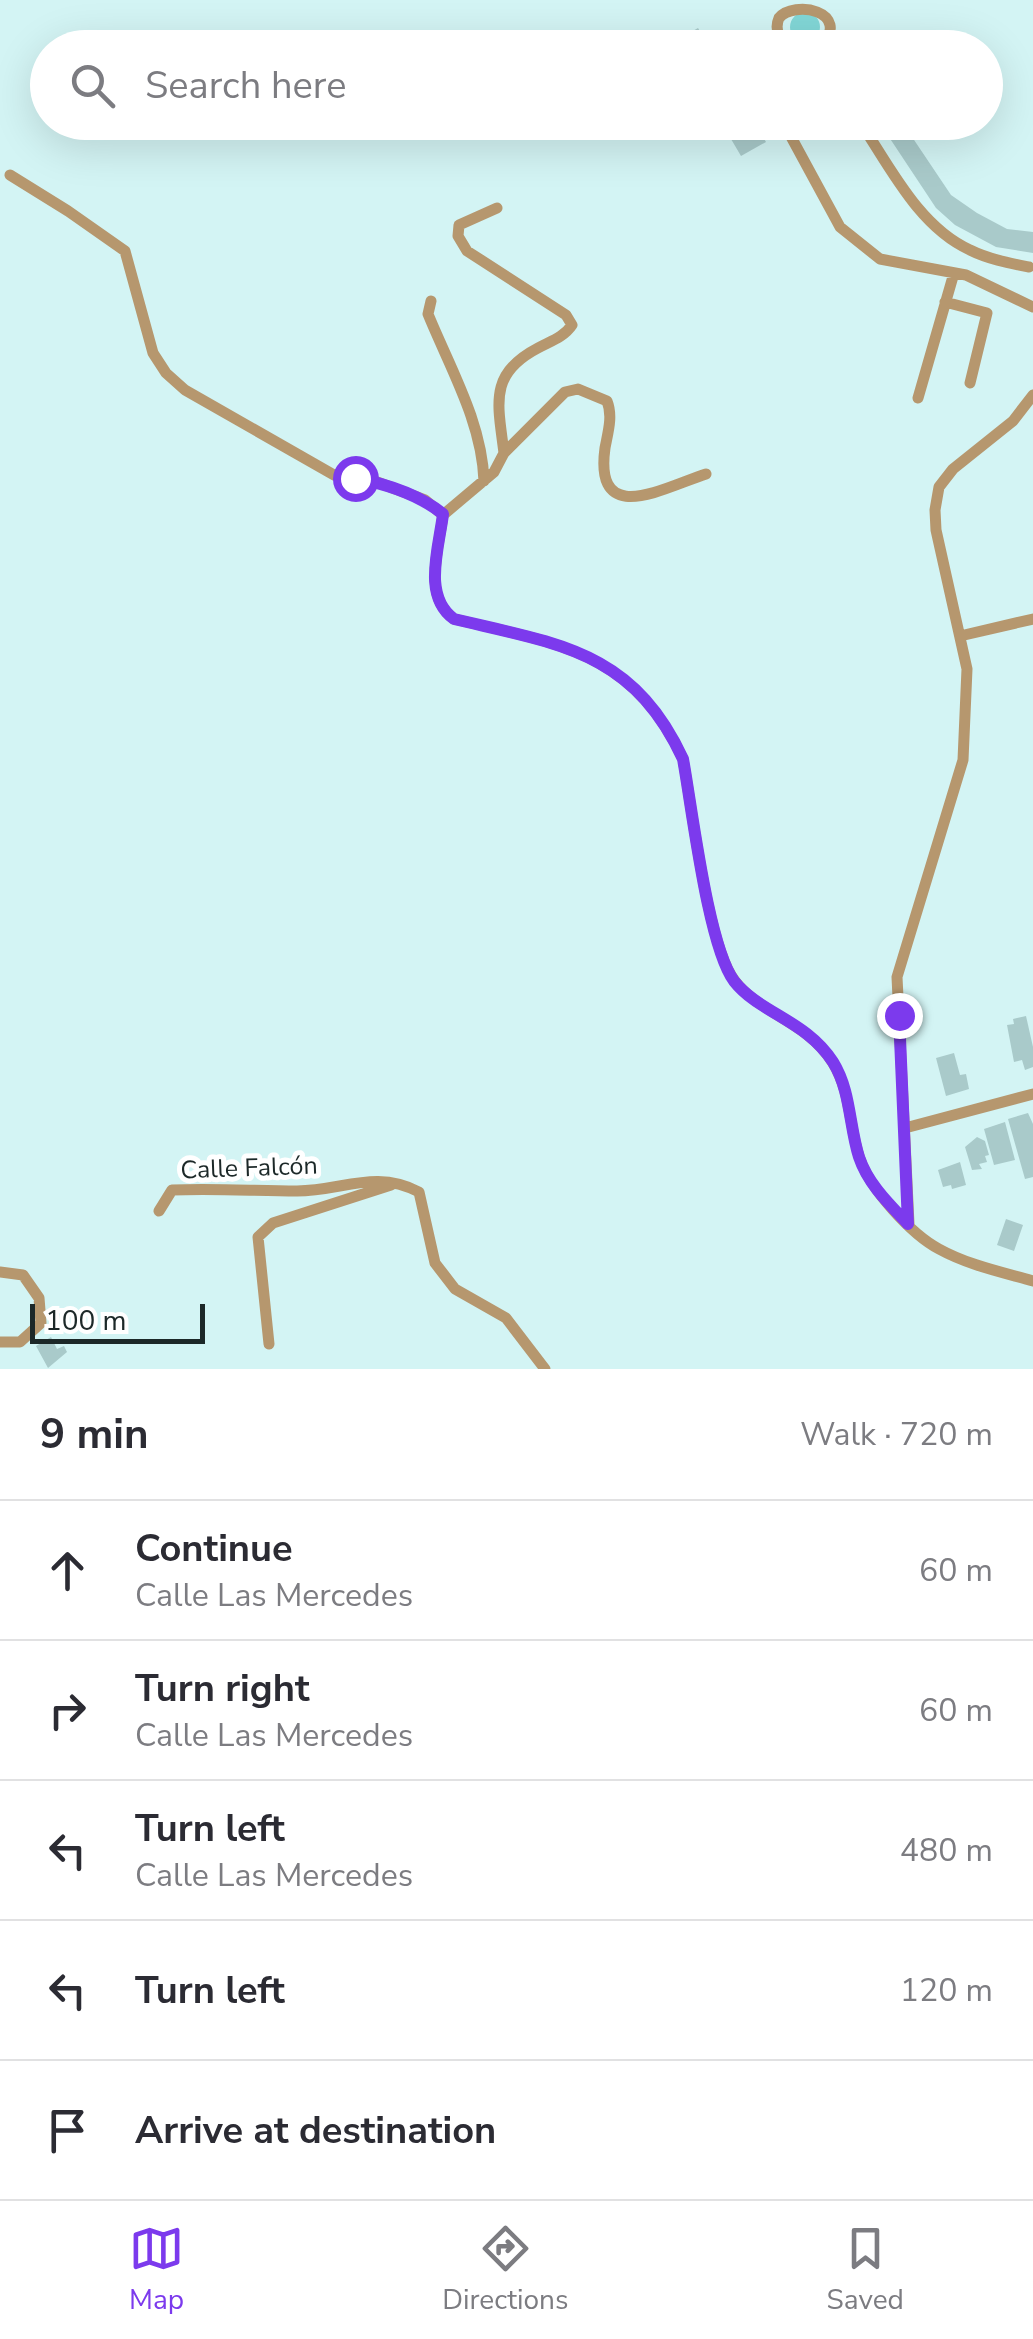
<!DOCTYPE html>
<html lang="en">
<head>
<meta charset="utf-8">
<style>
	:root { --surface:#fff; --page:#f7f7f7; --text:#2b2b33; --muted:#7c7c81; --line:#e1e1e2; --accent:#7c3aed }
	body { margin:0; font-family:"Nunito Sans",sans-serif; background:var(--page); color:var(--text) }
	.scale { position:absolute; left:30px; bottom:25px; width:175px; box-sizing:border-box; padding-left:10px; border:5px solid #1c2828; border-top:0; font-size:28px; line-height:35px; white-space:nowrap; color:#1c2828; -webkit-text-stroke:8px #fff; paint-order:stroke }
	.stop { position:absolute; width:30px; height:30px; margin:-22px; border:8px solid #7c3aed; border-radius:50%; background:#fff }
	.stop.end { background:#7c3aed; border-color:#fff; box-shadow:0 2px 10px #0008 }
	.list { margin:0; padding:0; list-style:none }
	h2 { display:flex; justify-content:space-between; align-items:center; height:130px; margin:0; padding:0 40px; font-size:42px }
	h2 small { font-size:32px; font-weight:400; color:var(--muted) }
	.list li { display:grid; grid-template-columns:65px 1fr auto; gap:30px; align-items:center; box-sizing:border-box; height:140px; padding:0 40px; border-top:2px solid var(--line) }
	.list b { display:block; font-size:38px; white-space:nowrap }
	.list p { margin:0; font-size:32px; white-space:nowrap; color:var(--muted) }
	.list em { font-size:32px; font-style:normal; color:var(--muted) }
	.icon { flex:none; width:55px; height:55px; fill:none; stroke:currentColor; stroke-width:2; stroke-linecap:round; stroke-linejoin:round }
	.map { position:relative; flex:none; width:1033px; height:1369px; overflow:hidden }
	.search { position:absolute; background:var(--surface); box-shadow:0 10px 40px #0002; left:30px; right:30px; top:30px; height:110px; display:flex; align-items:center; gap:25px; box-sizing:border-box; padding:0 35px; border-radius:55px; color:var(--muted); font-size:38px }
	.sheet { height:830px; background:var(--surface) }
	nav { display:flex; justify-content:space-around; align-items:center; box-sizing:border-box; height:140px; border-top:2px solid var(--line); background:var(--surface); font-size:28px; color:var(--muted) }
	nav a { display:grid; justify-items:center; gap:5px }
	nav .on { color:var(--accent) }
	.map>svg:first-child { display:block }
	.green { fill:#82d7d7 }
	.building { fill:#a9caca }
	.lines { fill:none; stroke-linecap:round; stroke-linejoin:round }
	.street { stroke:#b6976e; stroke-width:11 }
	.route { stroke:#7c3aed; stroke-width:12 }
	.labels { text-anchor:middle; stroke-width:10; stroke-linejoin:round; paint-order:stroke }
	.street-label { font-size:25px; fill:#1c2828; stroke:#fff }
</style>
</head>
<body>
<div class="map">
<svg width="1033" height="1369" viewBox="0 0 1033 1369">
	<rect width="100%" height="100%" fill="#d3f4f4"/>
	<!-- green -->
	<path class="green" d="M790 27a15 15 0 1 1 30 0a15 15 0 1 1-30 0Z"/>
	<!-- building -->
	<path class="building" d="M698 28 710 48H677L674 42Z
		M721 122H754L766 142 741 156Z
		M879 122H902L951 195 977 213 1007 229 1033 232V253L996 247 955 225 936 208Z
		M1026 1016 1033 1047V1067L1025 1070 1022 1060 1014 1062 1007 1025 1014 1024 1013 1019Z
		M954 1053 960 1075 966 1074 969 1089 946 1096 936 1058Z
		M1028 1113 1033 1124V1177L1025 1179 1008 1119Z
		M1005 1122 1015 1160 994 1165 984 1129Z
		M977 1137 985 1141 989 1155 985 1156 987 1162 979 1164 982 1169 972 1170 965 1147Z
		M960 1162 966 1185 952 1189 951 1185 943 1187 938 1170Z
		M1006 1219 1023 1225 1014 1251 997 1245Z
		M51 1337 57 1349 64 1346 67 1352 48 1368 36 1346Z"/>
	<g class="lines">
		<!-- street -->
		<path class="street" d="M760 48 778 34
			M786 48C779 39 774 29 779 18 793 0 853 10 821 48
			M783 122 840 227 880 259 966 275 1033 307
			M860 122C890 167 919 227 970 250 988 259 1009 263 1029 267
			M790 135 804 122
			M10 175 68 211 125 251 153 353 166 373 185 390 334 475 377 482 425 500 443 515C439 548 422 596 454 619 559 644 632 651 683 759 692 808 708 948 735 981 761 1015 807 1021 833 1063 851 1092 849 1128 860 1159 870 1189 911 1234 939 1249 968 1265 1001 1272 1033 1281
			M497 208 459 225 458 236 467 251 566 315 572 325C564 337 551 341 538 348 488 374 498 404 504 453
			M431 301 428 314C450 368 482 422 484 481
			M945 302 987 313 970 383
			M918 398 954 273
			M443 515 494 472 504 453 565 392 578 389 607 401C613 416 608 432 605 448 594 528 663 488 706 474
			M960 636 1033 619
			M905 1128 1033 1094
			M159 1211 172 1190C214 1188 255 1191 297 1191 342 1191 375 1169 419 1192L435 1263 455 1289 506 1318 545 1369
			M909 1224 897 977 963 760 967 669 936 530 935 510 939 487 953 469 1013 421 1033 395
			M0 1272 23 1275 39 1298 41 1323 20 1342H0
			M269 1344 258 1237 273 1223 391 1185"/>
	</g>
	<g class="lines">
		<!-- route -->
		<path class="route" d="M355 478C387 484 418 494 443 514 439 548 422 596 454 619 559 644 633 651 683 759 692 808 708 946 734 981 759 1013 806 1020 833 1062 851 1091 849 1126 859 1157 868 1184 889 1204 908 1224L899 1015"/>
	</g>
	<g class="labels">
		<!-- street labels -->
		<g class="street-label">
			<text transform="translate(249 1167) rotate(-2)" y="9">Calle Falcón</text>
		</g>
	</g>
</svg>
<div class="scale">100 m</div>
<div class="stop" style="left:355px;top:478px"></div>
<div class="stop end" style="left:899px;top:1015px"></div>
<div class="search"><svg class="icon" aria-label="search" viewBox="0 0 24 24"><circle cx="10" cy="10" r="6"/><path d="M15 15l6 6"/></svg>Search here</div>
</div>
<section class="sheet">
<h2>9 min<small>Walk · 720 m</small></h2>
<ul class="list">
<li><svg class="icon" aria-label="ahead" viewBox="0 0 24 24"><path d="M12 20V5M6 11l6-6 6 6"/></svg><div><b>Continue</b><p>Calle Las Mercedes</p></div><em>60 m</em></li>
<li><svg class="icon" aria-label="right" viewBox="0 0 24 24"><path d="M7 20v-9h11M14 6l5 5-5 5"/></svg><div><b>Turn right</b><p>Calle Las Mercedes</p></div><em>60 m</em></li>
<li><svg class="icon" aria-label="left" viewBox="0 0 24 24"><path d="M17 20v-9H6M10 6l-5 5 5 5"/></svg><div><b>Turn left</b><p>Calle Las Mercedes</p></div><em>480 m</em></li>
<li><svg class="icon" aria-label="left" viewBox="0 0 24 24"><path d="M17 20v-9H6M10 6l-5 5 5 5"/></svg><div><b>Turn left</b></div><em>120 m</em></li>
<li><svg class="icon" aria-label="arrive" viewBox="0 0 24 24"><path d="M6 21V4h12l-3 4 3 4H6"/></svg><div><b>Arrive at destination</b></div></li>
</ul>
</section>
<nav>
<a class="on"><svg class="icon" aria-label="map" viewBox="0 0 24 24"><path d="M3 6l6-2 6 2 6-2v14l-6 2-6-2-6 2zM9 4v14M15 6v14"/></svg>Map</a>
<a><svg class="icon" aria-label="directions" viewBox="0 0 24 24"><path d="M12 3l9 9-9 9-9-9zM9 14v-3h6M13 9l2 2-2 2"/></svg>Directions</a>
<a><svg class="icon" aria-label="saved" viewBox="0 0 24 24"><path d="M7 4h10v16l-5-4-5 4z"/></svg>Saved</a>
</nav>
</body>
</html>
